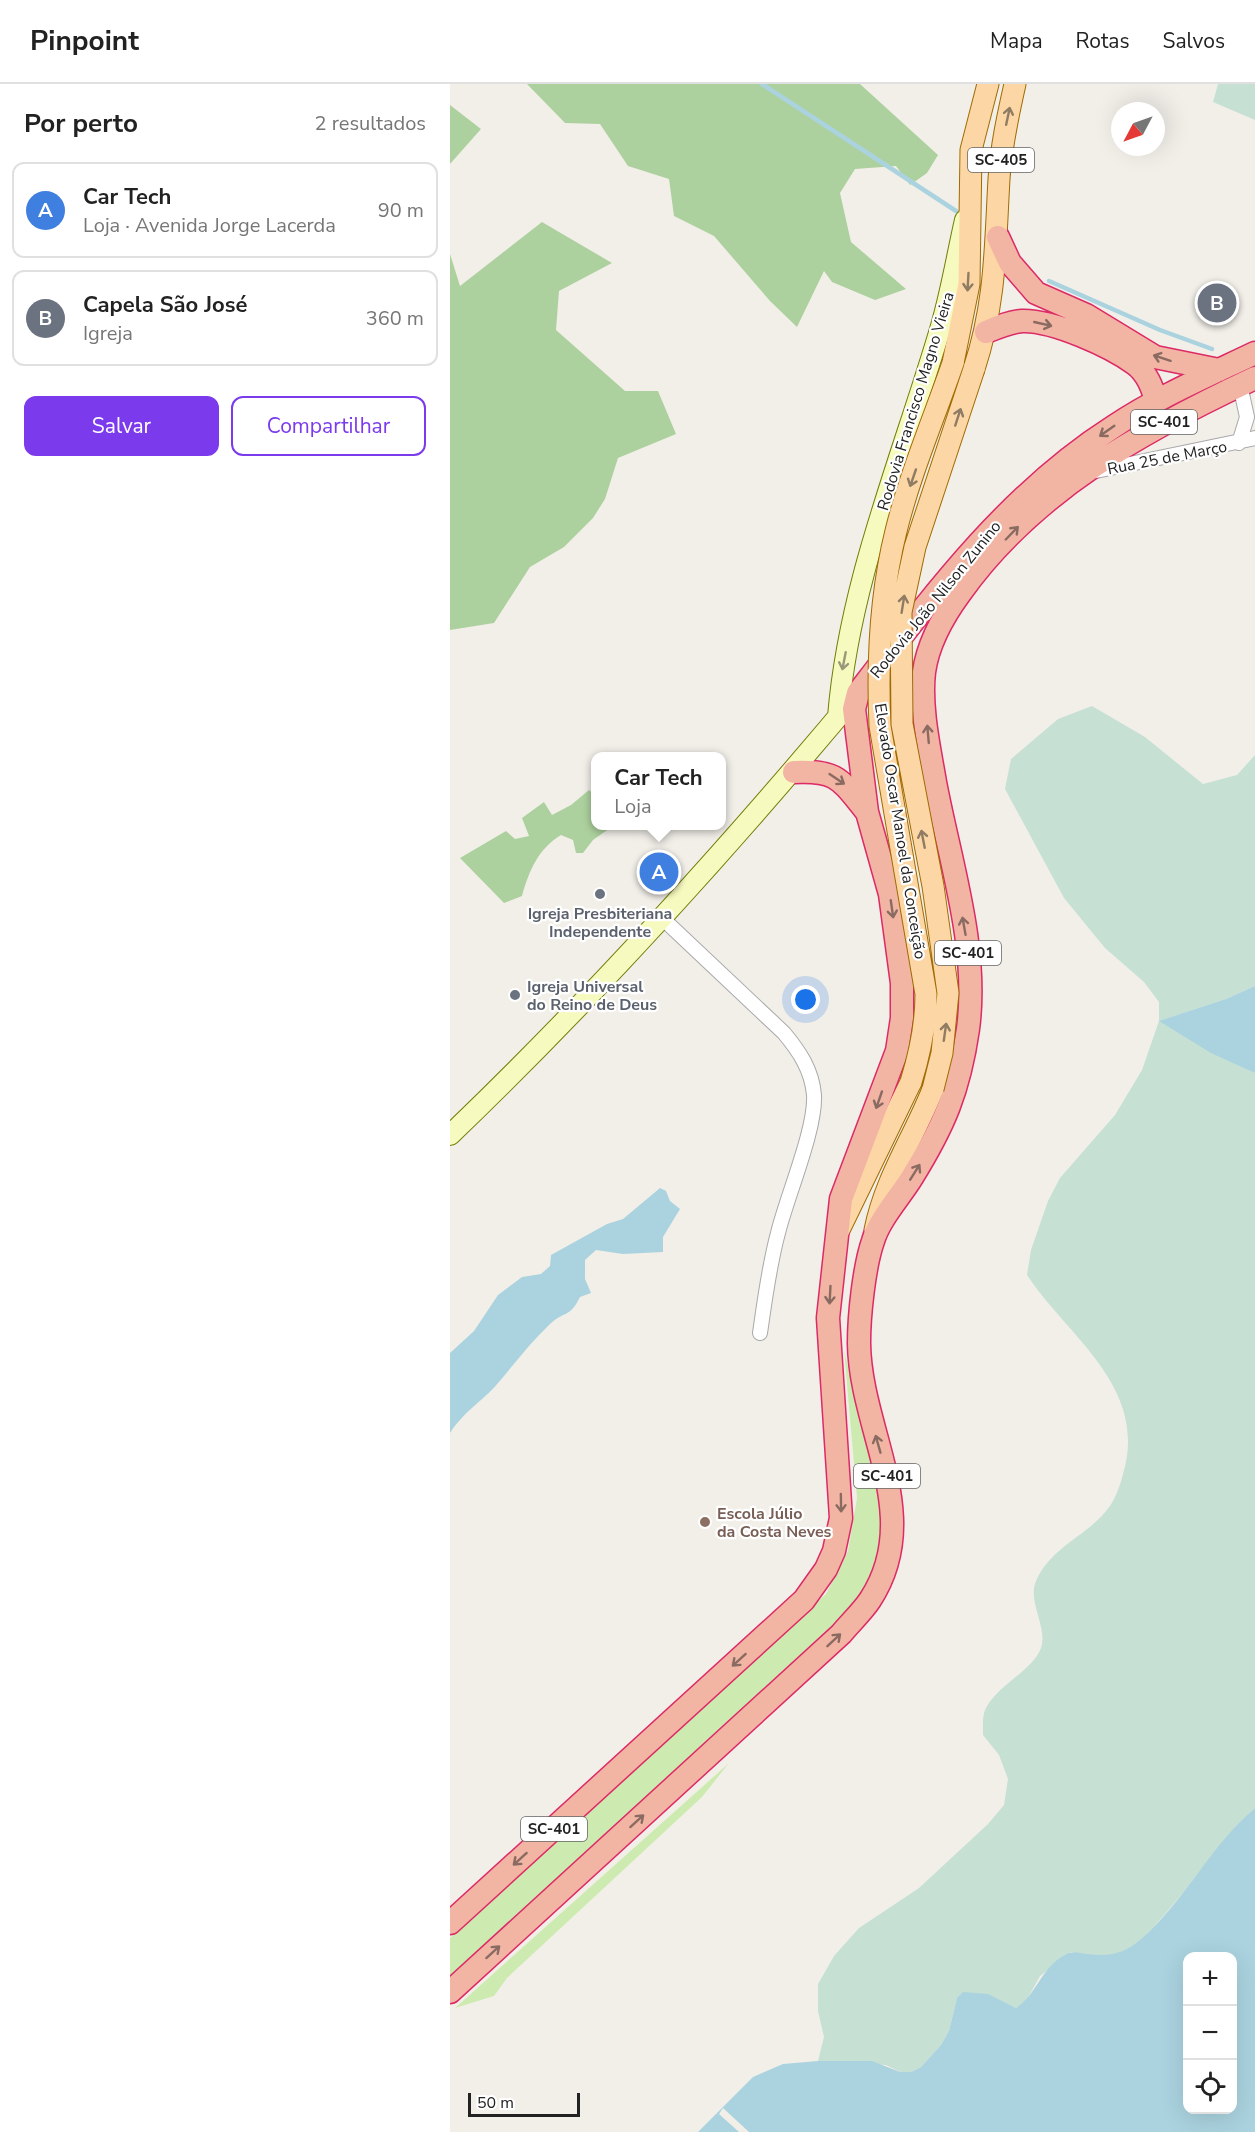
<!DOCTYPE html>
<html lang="pt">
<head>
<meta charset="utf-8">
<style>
	:root { --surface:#fff; --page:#f6f6f6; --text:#222; --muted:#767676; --line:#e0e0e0; --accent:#7c3aed }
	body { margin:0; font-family:"Nunito Sans",sans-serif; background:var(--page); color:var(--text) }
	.controls { position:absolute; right:18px; bottom:18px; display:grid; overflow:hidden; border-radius:12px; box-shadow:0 6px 24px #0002 }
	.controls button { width:54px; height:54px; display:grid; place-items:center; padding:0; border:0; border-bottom:2px solid var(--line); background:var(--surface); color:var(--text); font:30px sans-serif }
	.compass { position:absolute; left:661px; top:18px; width:54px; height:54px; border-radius:50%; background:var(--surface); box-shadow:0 6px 24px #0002; rotate:229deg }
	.scale { position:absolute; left:18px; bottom:15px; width:112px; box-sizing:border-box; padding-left:6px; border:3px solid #222; border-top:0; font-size:16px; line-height:21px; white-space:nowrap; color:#222; -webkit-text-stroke:4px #fff; paint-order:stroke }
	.you { position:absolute; left:356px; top:916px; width:21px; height:21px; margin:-15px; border:4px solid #fff; border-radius:50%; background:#1a73e8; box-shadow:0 0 0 9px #1a73e833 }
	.badge { display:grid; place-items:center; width:39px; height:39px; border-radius:50%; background:var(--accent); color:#fff; font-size:20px; font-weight:700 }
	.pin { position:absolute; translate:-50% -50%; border:3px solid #fff; box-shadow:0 2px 6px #0006 }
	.popup { position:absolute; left:141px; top:668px; width:135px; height:78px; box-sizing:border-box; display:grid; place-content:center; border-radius:12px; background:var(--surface); filter:drop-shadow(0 2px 4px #0005); font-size:20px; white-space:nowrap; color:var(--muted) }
	.popup b { font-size:22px; color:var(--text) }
	.popup::after { content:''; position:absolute; left:50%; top:100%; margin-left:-12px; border:12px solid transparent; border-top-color:var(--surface) }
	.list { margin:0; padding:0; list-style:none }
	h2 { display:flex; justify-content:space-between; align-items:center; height:78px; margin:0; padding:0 24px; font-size:26px }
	h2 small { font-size:20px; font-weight:400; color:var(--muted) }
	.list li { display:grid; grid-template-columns:39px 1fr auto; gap:18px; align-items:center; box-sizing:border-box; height:96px; margin:0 12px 12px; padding:0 12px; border:2px solid var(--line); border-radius:12px }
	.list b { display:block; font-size:22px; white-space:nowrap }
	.list p { margin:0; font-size:20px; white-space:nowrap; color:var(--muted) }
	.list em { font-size:20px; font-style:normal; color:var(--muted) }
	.actions { display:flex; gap:12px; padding:18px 24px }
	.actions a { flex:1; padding:14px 0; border:2px solid var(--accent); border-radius:12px; text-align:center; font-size:21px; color:var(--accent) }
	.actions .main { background:var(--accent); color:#fff }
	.icon { flex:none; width:33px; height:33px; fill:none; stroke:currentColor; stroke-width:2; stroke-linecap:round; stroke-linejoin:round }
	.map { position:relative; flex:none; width:805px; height:2048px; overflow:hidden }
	header { display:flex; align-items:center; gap:36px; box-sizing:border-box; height:84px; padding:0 30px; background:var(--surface); border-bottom:2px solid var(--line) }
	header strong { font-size:28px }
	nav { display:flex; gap:33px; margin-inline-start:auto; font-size:21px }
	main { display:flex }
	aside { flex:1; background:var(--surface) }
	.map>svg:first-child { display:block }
	.grass { fill:#cdebb0 }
	.forest { fill:#add19e }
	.wetland { fill:#c6e0d4 }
	.water { fill:#aad3df; fill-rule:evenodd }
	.pier { fill:#f2efe9 }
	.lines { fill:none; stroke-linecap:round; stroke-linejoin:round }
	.stream { stroke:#aad3df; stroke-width:4.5 }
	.minor-casing { stroke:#a9a9a9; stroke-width:16 }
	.secondary-casing { stroke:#707d05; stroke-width:22 }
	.primary-casing { stroke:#a06b00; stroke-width:23 }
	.trunk-casing { stroke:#dc2a67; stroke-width:25 }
	.minor { stroke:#fff; stroke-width:14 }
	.secondary { stroke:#f7fabf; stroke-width:20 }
	.primary { stroke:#fcd6a4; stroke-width:21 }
	.trunk { stroke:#f2b4a3; stroke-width:22 }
	.primary-bridge-casing { stroke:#a06b00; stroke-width:23; stroke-linecap:butt }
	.primary-bridge { stroke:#fcd6a4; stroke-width:21 }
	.oneway { stroke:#8f7c63 }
	.oneway2 { stroke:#8a6b62 }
	.oneway3 { stroke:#979978 }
	.worship-dot { fill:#6b7280; stroke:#fff; stroke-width:2 }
	.education-dot { fill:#8d6e63; stroke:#fff; stroke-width:2 }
	.labels { text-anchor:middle; stroke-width:4.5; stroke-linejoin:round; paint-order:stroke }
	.shield { fill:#fff; stroke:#646464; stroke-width:1.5 }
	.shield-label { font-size:15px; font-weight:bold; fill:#222 }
	.street-label { font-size:16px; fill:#222; stroke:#fff }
	.worship-label { font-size:16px; font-weight:bold; fill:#5b616d; stroke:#fff }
	.education-label { font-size:16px; font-weight:bold; fill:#785e54; stroke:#fff; text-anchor:start }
</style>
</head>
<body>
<header>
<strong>Pinpoint</strong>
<nav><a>Mapa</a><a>Rotas</a><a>Salvos</a></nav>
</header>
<main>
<aside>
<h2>Por perto<small>2 resultados</small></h2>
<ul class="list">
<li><span class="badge" style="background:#3f7fe0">A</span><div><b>Car Tech</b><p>Loja · Avenida Jorge Lacerda</p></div><em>90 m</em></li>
<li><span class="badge" style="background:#6b7280">B</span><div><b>Capela São José</b><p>Igreja</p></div><em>360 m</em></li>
</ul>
<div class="actions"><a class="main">Salvar</a><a>Compartilhar</a></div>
</aside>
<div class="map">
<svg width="805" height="2048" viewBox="0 0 805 2048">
	<rect width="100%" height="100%" fill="#f2efe9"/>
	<!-- grass -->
	<path class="grass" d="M394 1266 410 1335 427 1383 432 1444 428 1476 409 1511 389 1535 0 1892V1854L376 1510 398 1467 407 1414Z
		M279 1679 252 1713 57 1894 44 1912 5 1924Z"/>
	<!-- forest -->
	<path class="forest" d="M77 0H410L488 71 477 89 460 101 446 82 405 85 390 109 401 158 456 205 425 216 382 198 374 187 347 243 320 217 264 152 224 132 219 95 178 82 150 40 115 39Z
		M0 21 31 45 0 80Z
		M92 138 162 179 109 207 106 246 175 307H208L226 350 168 374 155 415 143 434 114 463 80 483 44 539 0 546V170L10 202Z
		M139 706 146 712V742H163L143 756 133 769H126L123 756 111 751C88 765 79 787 72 812L54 819 10 774 56 747 65 755 79 752 72 734 94 718 102 731 121 721Z"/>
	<!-- wetland -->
	<path class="wetland" d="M768 0H805V36L763 18Z
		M642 622 695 653 753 700 787 691 805 671V902L776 915 710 937 805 989V1724C769 1754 704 1860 667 1871 653 1875 635 1870 621 1868L590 1892 575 1919 566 1924 549 1916 507 1914 499 1947 491 1961 471 1983 461 1988H450L436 1981 368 1977 374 1953 368 1927V1900L384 1872 409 1844 469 1804 538 1740 554 1721 558 1695 549 1671 533 1651C533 1643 532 1631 536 1624 548 1601 583 1586 591 1564 598 1543 577 1518 586 1497 602 1462 634 1454 656 1427 665 1417 670 1402 673 1390 699 1303 618 1253 577 1191L581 1166 598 1117 610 1094 665 1031 692 986 709 937V918L694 898 655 864 614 814 555 705 561 675 608 635Z"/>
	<!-- water -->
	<path class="water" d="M805 902V989L761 969 709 937 776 915Z
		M210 1104 216 1107 220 1117 230 1125 213 1153V1168L173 1170 146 1166 135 1176V1195L141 1209 130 1213C119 1235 115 1226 100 1240 81 1258 65 1279 48 1299 32 1318 15 1326 0 1349V1269L24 1247 48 1211 72 1193 91 1190 100 1182 101 1171 157 1140 173 1135Z
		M805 1724V2048H248L303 1993 333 1980 368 1977H422L450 1988H461L471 1983 491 1961 499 1947 507 1914 513 1908 538 1910 566 1924C588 1910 591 1881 619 1869 624 1867 631 1869 637 1870 659 1873 674 1870 691 1855 735 1817 761 1761 805 1724ZM738 1872H782V2026H738Z"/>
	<!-- pier -->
	<path class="pier" d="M273 2024 299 2048H289L269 2030Z"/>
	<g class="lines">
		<!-- stream -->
		<path class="stream" d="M312 0 506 127
			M599 197 710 246 762 265"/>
		<defs>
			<path id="minor" d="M789 359 797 333 790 301
				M646 387 805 354
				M211 833 334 949C349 967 362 986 364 1011 366 1045 337 1112 328 1149 319 1182 315 1215 310 1249"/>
			<path id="secondary" d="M388 633C399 497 453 372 491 242 501 208 507 171 515 136
				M0 1051C143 914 281 761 408 609"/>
			<path id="primary" d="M503 279 519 200 521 66 538 0
				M524 285C546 218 545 164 549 95 551 63 558 31 565 0
				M389 1146 461 998
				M425 1146C435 1095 464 1053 483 1005"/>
			<path id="trunk" d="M548 153 560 179 586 209 636 231 705 273 769 286
				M536 248C548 243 559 238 572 237 603 236 660 262 685 280 697 289 702 303 706 316
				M344 688C387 686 390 695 416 727
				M0 1839 354 1516 376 1485 384 1467 391 1434 378 1234 391 1115 447 967 452 934V899L440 810 417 728 404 625 408 609C483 511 558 410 663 343 708 313 757 292 805 269
				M0 1908 391 1550C400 1539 412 1528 420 1516 475 1432 410 1347 409 1259 409 1232 414 1183 423 1157 429 1136 449 1114 461 1095 494 1042 509 1007 518 945 529 863 500 778 485 698 479 663 470 623 474 588 478 559 494 531 511 508 584 406 694 346 805 294"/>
		</defs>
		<!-- minor casing -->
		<use href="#minor" class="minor-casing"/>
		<!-- secondary casing -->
		<use href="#secondary" class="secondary-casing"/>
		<!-- primary casing -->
		<use href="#primary" class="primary-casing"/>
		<!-- trunk casing -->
		<use href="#trunk" class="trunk-casing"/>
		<!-- minor -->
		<use href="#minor" class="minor"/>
		<!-- secondary -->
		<use href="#secondary" class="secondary"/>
		<!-- primary -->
		<use href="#primary" class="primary"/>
		<!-- trunk -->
		<use href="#trunk" class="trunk"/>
		<defs>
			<path id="primary-bridge" d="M461 998C470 969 476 941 476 910L430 642C427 576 430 511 446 447 460 390 484 334 503 279
				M483 1005 492 969 498 909 483 802 452 640 451 528 465 463 524 285"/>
		</defs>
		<!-- primary-bridge casing -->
		<use href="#primary-bridge" class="primary-bridge-casing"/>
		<!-- primary-bridge -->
		<use href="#primary-bridge" class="primary-bridge"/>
	</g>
	<!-- one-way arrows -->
	<defs><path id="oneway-shaft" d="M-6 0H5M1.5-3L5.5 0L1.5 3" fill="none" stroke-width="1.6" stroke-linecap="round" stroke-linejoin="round" transform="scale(1.5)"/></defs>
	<g class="oneway">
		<use href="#oneway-shaft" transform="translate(558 32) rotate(-78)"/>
		<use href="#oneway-shaft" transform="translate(518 198) rotate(93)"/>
		<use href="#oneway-shaft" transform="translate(508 333) rotate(-72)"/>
		<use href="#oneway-shaft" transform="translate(463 394) rotate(109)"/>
		<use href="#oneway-shaft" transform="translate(453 520) rotate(-81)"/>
		<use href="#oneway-shaft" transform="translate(473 755) rotate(-101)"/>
		<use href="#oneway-shaft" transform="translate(495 948) rotate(-82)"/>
	</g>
	<g class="oneway2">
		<use href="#oneway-shaft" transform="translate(593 240) rotate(13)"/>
		<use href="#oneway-shaft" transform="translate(712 274) rotate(-162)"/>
		<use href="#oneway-shaft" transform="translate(657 347) rotate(145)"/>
		<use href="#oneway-shaft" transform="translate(562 449) rotate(-46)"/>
		<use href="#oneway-shaft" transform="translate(478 650) rotate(-95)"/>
		<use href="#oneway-shaft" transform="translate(387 695) rotate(34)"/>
		<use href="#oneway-shaft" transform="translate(442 825) rotate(82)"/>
		<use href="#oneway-shaft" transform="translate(514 842) rotate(-100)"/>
		<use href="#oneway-shaft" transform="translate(429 1016) rotate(109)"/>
		<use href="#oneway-shaft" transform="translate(465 1088) rotate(-58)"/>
		<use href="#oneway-shaft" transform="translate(380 1211) rotate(93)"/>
		<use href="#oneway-shaft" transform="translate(428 1360) rotate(-106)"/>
		<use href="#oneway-shaft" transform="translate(391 1419) rotate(89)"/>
		<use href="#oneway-shaft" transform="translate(384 1556) rotate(-43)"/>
		<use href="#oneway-shaft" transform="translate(289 1576) rotate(138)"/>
		<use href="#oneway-shaft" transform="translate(187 1737) rotate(-42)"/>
		<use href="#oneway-shaft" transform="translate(70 1775) rotate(138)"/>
		<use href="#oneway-shaft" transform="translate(43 1868) rotate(-42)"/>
	</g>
	<use class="oneway3" href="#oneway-shaft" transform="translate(394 577) rotate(101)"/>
	<!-- markers -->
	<g class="worship-dot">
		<circle cx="150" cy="810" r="6"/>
		<circle cx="65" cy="911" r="6"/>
	</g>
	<circle class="education-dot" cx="255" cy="1438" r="6"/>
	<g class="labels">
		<!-- shield labels -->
		<g class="shield">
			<rect x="518" y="64" width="66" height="24" rx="4.5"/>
			<rect x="681" y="326" width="66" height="24" rx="4.5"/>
			<rect x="485" y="857" width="66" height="24" rx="4.5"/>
			<rect x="404" y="1380" width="66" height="24" rx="4.5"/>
			<rect x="71" y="1733" width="66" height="24" rx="4.5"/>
		</g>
		<g class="shield-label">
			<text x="551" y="81">SC-405</text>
			<text x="714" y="343">SC-401</text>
			<text x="518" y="874">SC-401</text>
			<text x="437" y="1397">SC-401</text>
			<text x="104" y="1750">SC-401</text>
		</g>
		<!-- street labels -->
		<g class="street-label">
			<text transform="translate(465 317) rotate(-73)" y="6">Rodovia Francisco Magno Vieira</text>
			<text transform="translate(717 373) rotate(-11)" y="6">Rua 25 de Março</text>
			<text transform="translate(485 515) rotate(-51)" y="6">Rodovia João Nilson Zunino</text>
			<text transform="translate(451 747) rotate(81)" y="6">Elevado Oscar Manoel da Conceição</text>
		</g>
		<!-- worship labels -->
		<g class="worship-label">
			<text x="150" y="835">Igreja Presbiteriana<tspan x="150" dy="18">Independente</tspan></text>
			<text x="77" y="908" text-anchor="start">Igreja Universal<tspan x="77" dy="18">do Reino de Deus</tspan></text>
		</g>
		<!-- education labels -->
		<g class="education-label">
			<text x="267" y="1435">Escola Júlio<tspan x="267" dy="18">da Costa Neves</tspan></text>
		</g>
	</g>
</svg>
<div class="controls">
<button>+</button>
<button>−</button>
<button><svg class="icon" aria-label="locate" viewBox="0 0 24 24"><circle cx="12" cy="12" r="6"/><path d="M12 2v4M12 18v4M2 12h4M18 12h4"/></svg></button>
</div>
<svg class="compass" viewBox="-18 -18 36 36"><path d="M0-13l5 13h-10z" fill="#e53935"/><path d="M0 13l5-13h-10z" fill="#767676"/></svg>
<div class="scale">50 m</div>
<div class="you"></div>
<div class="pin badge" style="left:209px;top:788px;background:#3f7fe0">A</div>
<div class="popup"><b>Car Tech</b>Loja</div>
<div class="pin badge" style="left:767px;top:219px;background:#6b7280">B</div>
</div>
</main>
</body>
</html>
